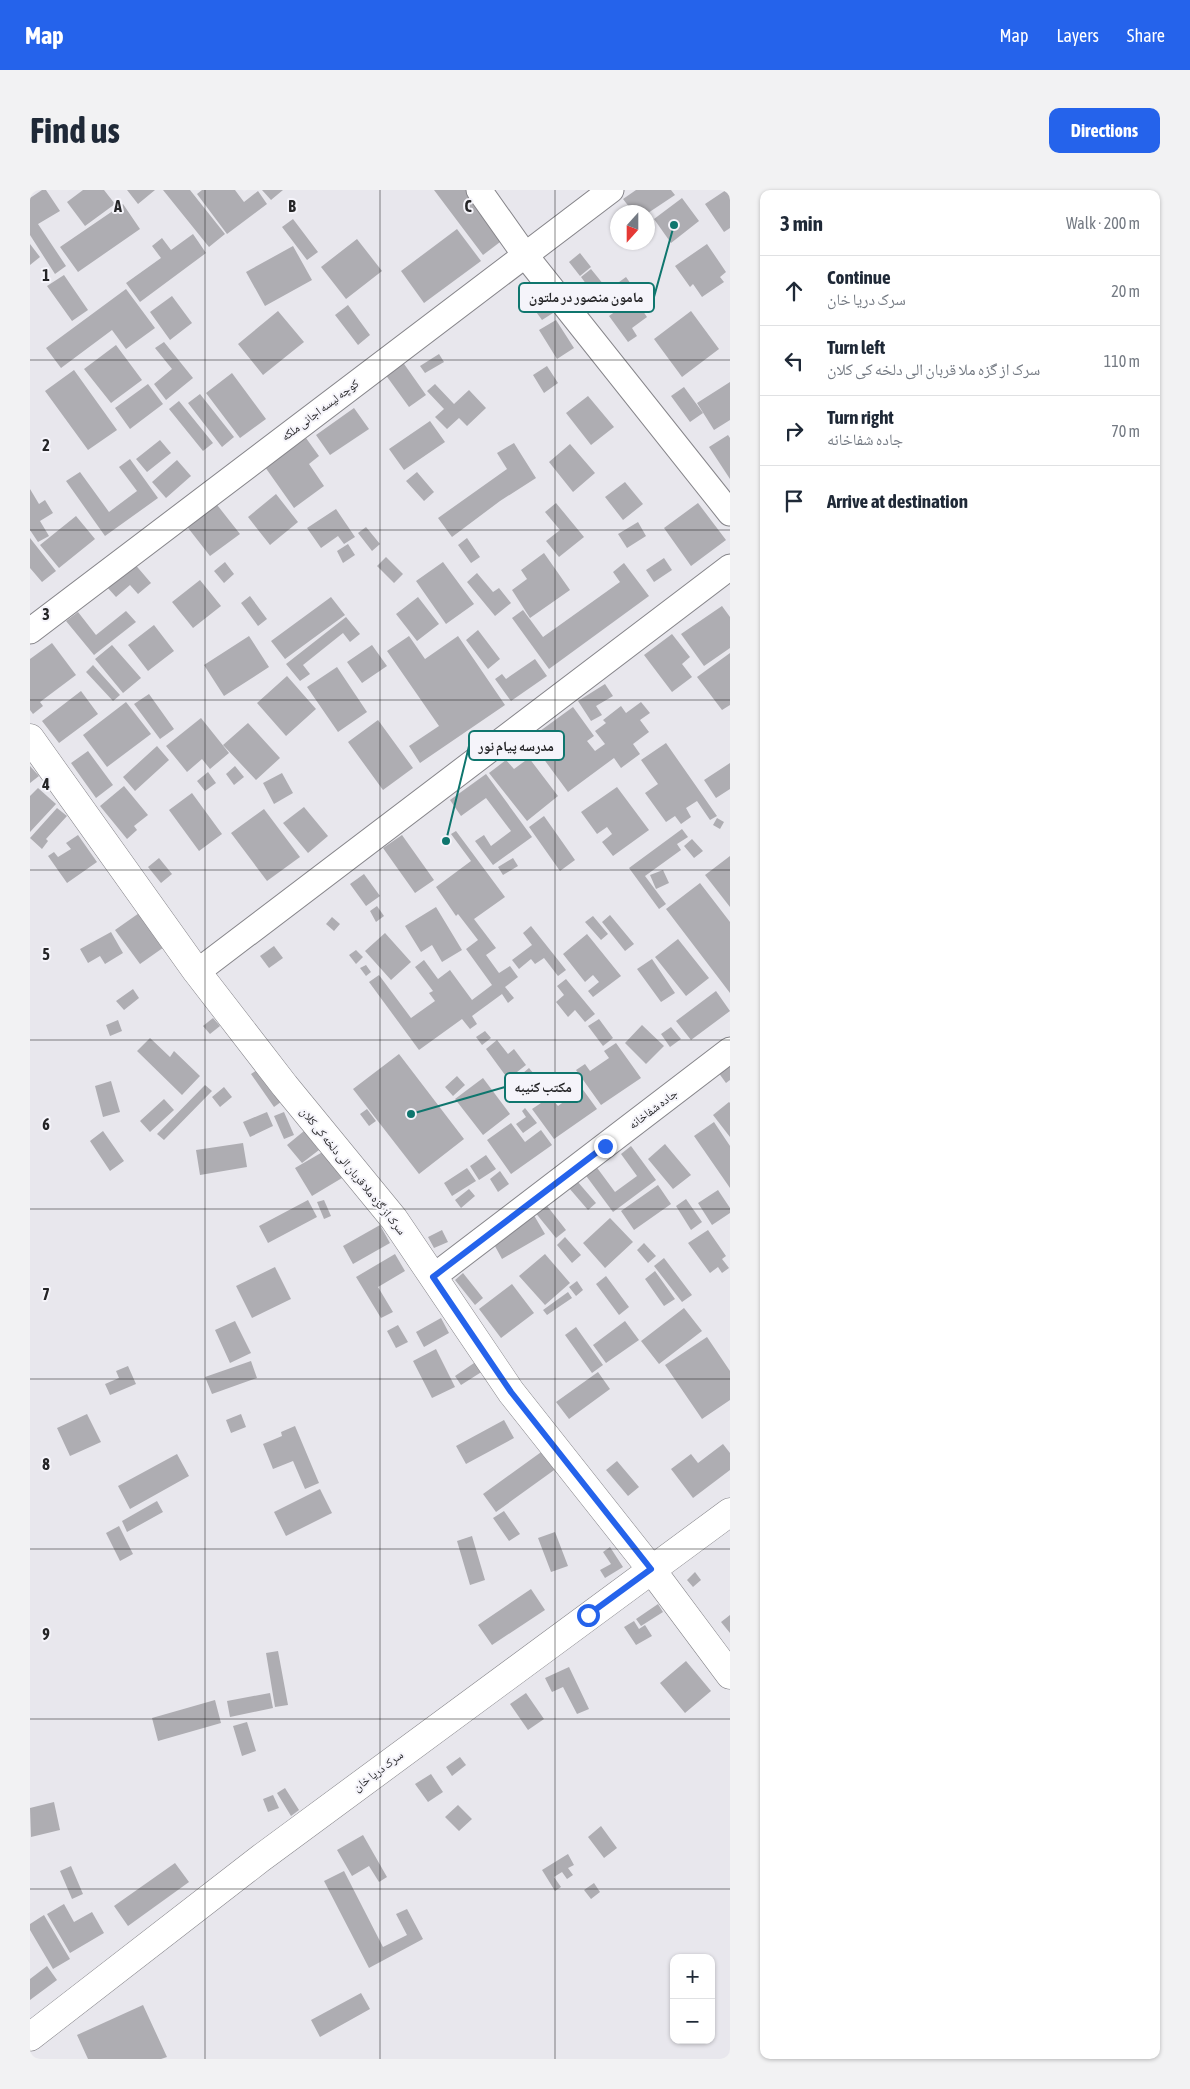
<!DOCTYPE html>
<html lang="en">
<head>
<meta charset="utf-8">
<style>
	:root { --surface:#fff; --page:#f2f2f3; --text:#1f2937; --muted:#747a83; --line:#e0e1e3; --accent:#2563eb }
	body { margin:0; font-family:"Asap Condensed","Noto Naskh Arabic",sans-serif; background:var(--page); color:var(--text) }
	.controls { position:absolute; right:15px; bottom:15px; display:grid; overflow:hidden; border-radius:10px; box-shadow:0 1px 4px #0004 }
	.controls button { width:45px; height:45px; display:grid; place-items:center; padding:0; border:0; border-bottom:1px solid var(--line); background:var(--surface); color:var(--text); font:25px sans-serif }
	.compass { position:absolute; left:580px; top:15px; width:45px; height:45px; border-radius:50%; background:var(--surface); box-shadow:0 1px 4px #0004; rotate:201deg }
	.stop { position:absolute; width:15px; height:15px; margin:-11px; border:4px solid #2563eb; border-radius:50%; background:#fff }
	.stop.end { background:#2563eb; border-color:#fff; box-shadow:0 1px 5px #0008 }
	.list { margin:0; padding:0; list-style:none }
	h2 { display:flex; justify-content:space-between; align-items:center; height:65px; margin:0; padding:0 20px; font-size:21px }
	h2 small { font-size:16px; font-weight:400; color:var(--muted) }
	.list li { display:grid; grid-template-columns:32px 1fr auto; gap:15px; align-items:center; box-sizing:border-box; height:70px; padding:0 20px; border-top:1px solid var(--line) }
	.list b { display:block; font-size:19px; white-space:nowrap }
	.list p { margin:0; font-size:16px; white-space:nowrap; color:var(--muted) }
	.list em { font-size:16px; font-style:normal; color:var(--muted) }
	.icon { flex:none; width:28px; height:28px; fill:none; stroke:currentColor; stroke-width:2; stroke-linecap:round; stroke-linejoin:round }
	.map { position:relative; flex:none; width:700px; height:1869px; overflow:hidden; border-radius:10px }
	header { display:flex; align-items:center; gap:30px; box-sizing:border-box; height:70px; padding:0 25px; background:var(--accent); color:#fff }
	header strong { font-size:24px }
	nav { display:flex; gap:28px; margin-inline-start:auto; font-size:18px }
	.intro { display:flex; align-items:center; justify-content:space-between; box-sizing:border-box; height:120px; padding:0 30px }
	h1 { margin:0; font-size:35px }
	.button { padding:12px 22px; border-radius:10px; background:var(--accent); color:#fff; font-size:18px; font-weight:700 }
	main { display:flex; gap:30px; padding:0 30px }
	aside { flex:1; background:var(--surface); border-radius:10px; box-shadow:0 1px 4px #0004 }
	.map>svg:first-child { display:block }
	.building { fill:#aeadb2 }
	.lines { fill:none; stroke-linecap:round; stroke-linejoin:round }
	.minor-casing { stroke:#86858a; stroke-width:27 }
	.tertiary-casing { stroke:#86858a; stroke-width:29 }
	.minor { stroke:#fff; stroke-width:25 }
	.tertiary { stroke:#fff; stroke-width:28 }
	.route { stroke:#2563eb; stroke-width:6 }
	.grid { fill:none; stroke:#252527; stroke-width:1; stroke-opacity:0.55 }
	.labels { text-anchor:middle; stroke-width:4; stroke-linejoin:round; paint-order:stroke }
	.street-label { font-size:12px; fill:#252527; stroke:#f5f4fa }
	.grid-label { font-size:16px; text-anchor:middle; font-weight:bold; fill:#252527; stroke:#f5f4fa; stroke-width:4; stroke-linejoin:round; paint-order:stroke }
	.leader { fill:none; stroke:#0f766e; stroke-width:2 }
	.callout-dot { fill:#0f766e; stroke:#f5f4fa; stroke-width:2 }
	.callout { fill:#f5f4fa; stroke:#0f766e; stroke-width:2 }
	.callout-label { font-size:14px; text-anchor:middle; font-weight:bold; fill:#252527 }
</style>
</head>
<body>
<header>
<strong>Map</strong>
<nav><a>Map</a><a>Layers</a><a>Share</a></nav>
</header>
<div class="intro"><h1>Find us</h1><a class="button">Directions</a></div>
<main>
<div class="map">
<svg width="700" height="1869" viewBox="0 0 700 1869">
	<rect width="100%" height="100%" fill="#e8e7ed"/>
	<!-- building -->
	<path class="building" d="M12 0H16L30 21 8 34 36 76 25 84 0 45V8Z
		M53 0H74L85 14 55 36 37 12Z
		M97 0H125L108 14Z
		M133 0H160L195 44 179 57Z
		M172 0H205L214 12 228 1 237 14 197 44 167 4Z
		M232 0H253L241 10Z
		M404 0H437L474 49 453 65Z
		M606 0H641L645 5 618 23 603 22 593 9Z
		M696 0H700V38L694 42 675 14Z
		M652 8 669 31 641 53 624 29Z
		M93 14 110 39 48 82 30 57Z
		M263 29 288 62 277 70 252 37Z
		M427 39 451 71 394 113 371 81Z
		M163 44 176 63 110 112 96 93 131 68 122 56 132 48 141 60Z
		M327 49 352 81 316 109 291 77Z
		M0 54 10 67 0 75Z
		M677 54 696 82 690 87 694 92 672 107 663 94 660 97 645 76Z
		M263 56 282 90 235 116 216 82Z
		M550 63 561 77 550 86 539 72Z
		M561 79 578 100 596 87 603 97 574 118 551 87Z
		M34 85 58 120 42 131 17 96Z
		M96 99 125 138 96 159 82 140 31 178 16 158Z
		M508 101 523 123 512 130 496 108Z
		M142 106 162 133 140 150 120 122Z
		M604 108 617 127 602 138 607 146 598 152 579 126Z
		M318 115 340 145 328 155 305 125Z
		M248 121 274 152 233 185 208 154Z
		M661 121 689 159 652 187 624 149Z
		M526 130 544 158 527 169 509 140Z
		M134 152 163 188 136 210 124 194 142 179 125 158Z
		M86 155 112 190 81 213 54 179Z
		M409 164 414 172 395 183 390 176Z
		M372 171 396 205 379 217 355 184Z
		M517 176 528 193 514 203 503 185Z
		M44 180 87 240 58 260 15 201Z
		M202 183 236 229 210 248 176 203Z
		M700 192V230L684 240 667 213Z
		M118 194 133 214 100 239 85 218Z
		M405 194 424 214 439 200 456 218 437 236 429 228 417 239 405 227 414 219 397 201Z
		M654 197 673 223 660 232 641 206Z
		M170 204 204 247 192 257 158 213Z
		M558 206 584 237 561 255 536 223Z
		M149 211 183 253 173 261 139 219Z
		M324 218 339 239 300 265 286 245Z
		M400 231 415 252 374 280 359 259Z
		M698 245 700 248V289L679 257Z
		M276 248 289 266 279 274 294 296 264 318 235 277Z
		M130 250 141 263 117 282 106 269Z
		M484 253 506 288 470 311 422 347 408 328 477 279 467 263Z
		M540 254 565 283 543 302 519 272Z
		M100 269 128 308 75 346 36 291 50 282 79 322 107 301 89 277Z
		M147 270 161 286 136 308 122 292Z
		M387 282 404 302 394 311 376 291Z
		M595 292 613 314 593 330 575 307Z
		M0 299 9 314 15 310 23 323 10 331 19 346 8 352 0 340Z
		M246 304 268 332 240 355 218 327Z
		M184 311 210 344 180 366 155 334Z
		M526 313 554 347 529 367 516 351 530 340 515 322Z
		M668 313 696 350 661 376 634 338Z
		M306 319 325 347 314 354 308 346 291 358 277 338Z
		M46 326 65 349 29 378 10 355Z
		M608 332 616 346 597 358 588 344Z
		M336 337 350 354 342 361 328 343Z
		M0 348 26 381 12 392 0 378Z
		M437 348 450 367 441 373 428 355Z
		M318 354 325 365 313 373 307 361Z
		M514 363 540 400 500 428 482 400 497 389 491 380Z
		M356 367 373 384 364 393 347 376Z
		M634 368 642 380 624 392 616 380Z
		M103 372 121 393 108 404 100 395 86 407 76 396Z
		M195 372 204 384 194 393 184 381Z
		M413 372 444 414 416 434 386 391Z
		M594 373 619 406 519 479 482 428 493 420 513 447 590 392 583 382Z
		M447 383 463 402 469 398 481 413 465 426 437 392Z
		M170 390 191 416 163 438 142 412Z
		M220 406 237 429 228 436 211 413Z
		M301 407 315 425 255 469 241 451Z
		M388 407 409 434 387 451 366 424Z
		M692 416 700 427V458L674 476 651 444Z
		M96 421 106 432 64 465 36 431 48 422 66 445Z
		M316 427 330 444 320 452 313 443 273 475 280 484 270 491 256 474Z
		M124 435 144 461 118 481 98 455Z
		M448 440 470 469 458 479 436 450Z
		M642 444 660 467 652 474 662 487 642 502 614 465Z
		M219 446 239 477 194 506 174 475Z
		M379 446 395 469 428 446 475 515 390 573 379 556 409 536 357 461Z
		M22 453 46 485 10 512 13 516 3 524 0 520V469Z
		M82 455 111 488 93 503 65 469Z
		M342 455 357 476 332 493 317 472Z
		M700 463V515L692 520 667 487Z
		M505 469 517 486 481 511 465 489 472 484 476 489Z
		M63 475 90 505 83 511 56 482Z
		M307 477 337 522 308 542 277 497Z
		M257 486 286 519 256 546 227 513Z
		M575 494 583 506 566 516 572 525 561 531 548 511Z
		M51 501 68 524 29 553 12 531Z
		M119 504 144 539 130 549 104 514Z
		M96 512 121 544 77 577 53 545Z
		M611 512 620 523 610 530 619 542 603 554 610 564 591 578 584 568 538 602 499 549 543 517 564 546 557 551 565 561 575 554 565 541 576 533 573 530 591 516 596 523Z
		M171 528 199 563 180 579 172 569 157 582 136 556Z
		M348 530 383 578 353 600 318 552Z
		M218 533 250 568 226 590 193 555Z
		M636 553 687 626 680 630 667 611 656 618 661 627 651 634 645 626 636 632 615 603 628 594 611 570Z
		M127 556 139 570 105 601 93 587Z
		M58 561 83 595 66 608 41 573Z
		M499 568 528 606 497 631 459 583 476 570 484 579Z
		M700 573V599L686 608 674 590Z
		M0 576 9 586 0 593Z
		M205 576 214 587 204 595 196 584Z
		M178 582 186 593 175 601 167 591Z
		M252 583 263 603 244 614 233 593Z
		M456 584 502 647 463 675 445 651 454 645 461 656 481 641 456 608 431 626 420 610Z
		M94 596 118 625 104 636 107 640 97 649 70 616Z
		M587 597 619 640 583 666 572 652 582 644 577 637 567 644 551 622Z
		M8 598 26 614 0 642V606Z
		M162 603 192 644 169 661 139 620Z
		M274 617 298 646 278 663 253 633Z
		M27 618 37 626 16 649 18 651 12 659 0 648Z
		M234 619 270 667 237 691 201 643Z
		M514 626 545 670 530 681 499 637Z
		M687 628 694 632 690 639 683 635Z
		M652 639 658 647 647 654 651 660 615 686 636 714 629 719 599 678Z
		M426 641 475 707 444 729 466 758 456 765 469 783 480 776 488 787 475 797 484 808 478 813 472 804 442 826 447 834 440 839 432 829 389 860 339 792 349 785 381 828 405 811 399 803 403 801 385 777 394 770 408 789 420 780 442 810 462 795 436 759 448 750 428 724 426 726 406 697 441 671 421 644Z
		M48 645 67 672 37 693 18 666 24 662 28 667 41 659 36 653Z
		M372 645 404 690 385 703 353 658Z
		M662 649 673 661 664 668 654 656Z
		M700 666V717L675 685Z
		M129 668 142 684 131 693 118 677Z
		M483 668 488 676 473 685 468 677Z
		M633 680 639 693 626 699 620 685Z
		M334 684 350 706 336 716 320 694Z
		M670 693 700 732V803L636 719Z
		M347 716 354 726 346 732 340 721Z
		M406 717 432 760 412 772 402 755 391 762 375 736Z
		M112 721 137 755 110 774 85 740Z
		M580 725 604 754 595 761 572 732Z
		M563 726 578 744 571 750 555 732Z
		M302 727 310 734 304 741 296 734Z
		M501 736 536 780 528 786 514 768 505 774 501 769 489 779 482 770 502 755 493 743Z
		M81 742 93 763 75 774 70 766 58 773 50 759Z
		M355 743 381 772 361 790 335 761Z
		M557 744 591 786 563 807 558 801 569 792 563 785 555 792 533 764Z
		M648 749 679 788 656 806 625 767Z
		M244 756 253 768 239 778 230 766Z
		M326 760 333 767 326 774 319 765Z
		M622 769 645 803 631 812 607 779Z
		M336 775 341 782 336 786 330 778Z
		M536 789 565 824 555 832 545 820 538 827 526 812 534 805 527 796Z
		M103 799 109 808 94 820 86 811Z
		M686 801 700 821 661 850 646 831Z
		M183 828 190 836 180 844 173 836Z
		M569 829 583 848 573 856 558 836Z
		M88 830 92 841 80 846 76 835Z
		M612 835 634 856 616 874 595 853Z
		M641 837 651 849 640 857 631 844Z
		M455 841 461 848 452 855 446 847Z
		M120 848 140 867 144 861 170 886 152 905 107 861Z
		M467 850 478 864 484 859 496 875 478 889 456 859Z
		M586 853 611 888 571 915 546 880 555 874 560 881 579 868 574 861Z
		M369 864 434 949 389 984 323 899Z
		M700 874V890L696 893 688 882Z
		M232 877 255 909 244 917 221 884Z
		M499 878 518 901 507 909 505 906 497 912 481 893Z
		M427 886 435 895 423 906 415 897Z
		M543 886 567 919 524 949 502 919 520 907 528 916 543 905 548 913 552 910 543 897 529 906 524 899Z
		M453 888 480 924 453 945 425 909Z
		M81 891 90 922 73 927 65 896Z
		M175 895 182 901 134 950 127 944Z
		M194 897 202 907 190 917 182 907Z
		M134 909 144 920 120 942 110 931Z
		M699 912 700 913V947L683 925Z
		M495 918 507 933 493 943 486 934 496 927 492 921Z
		M337 919 346 931 339 936 330 924Z
		M237 922 243 936 220 947 213 932Z
		M254 922 264 945 254 949 244 926Z
		M684 932 700 956V998L664 946Z
		M481 933 495 952 511 940 522 955 481 984 457 950Z
		M73 941 94 971 80 981 60 951Z
		M274 941 289 960 272 973 257 955Z
		M213 953 217 977 170 985 166 960Z
		M635 954 661 985 643 999 618 969Z
		M601 956 626 990 583 1022 554 983 565 975 585 1002 607 986 591 964Z
		M296 960 312 988 282 1006 265 978Z
		M456 965 466 979 449 990 440 976Z
		M437 978 446 991 422 1006 414 993Z
		M470 981 479 994 468 1002 460 989Z
		M547 991 566 1013 558 1020 539 998Z
		M628 995 641 1014 604 1040 591 1021Z
		M439 999 445 1006 431 1018 425 1010Z
		M688 1000 700 1018V1023L682 1035 668 1013Z
		M656 1009 672 1032 661 1040 646 1016Z
		M278 1010 287 1027 238 1053 229 1036Z
		M294 1010 301 1026 294 1029 287 1012Z
		M514 1012 536 1040 526 1048 504 1021Z
		M502 1022 515 1044 472 1069 460 1047Z
		M580 1028 603 1052 575 1078 553 1053Z
		M350 1035 360 1053 323 1074 313 1056Z
		M412 1040 418 1052 404 1058 398 1047Z
		M678 1040 696 1066 692 1069 699 1078 692 1083 688 1077 680 1083 658 1053Z
		M535 1047 551 1065 542 1073 527 1055Z
		M614 1053 626 1066 618 1073 607 1060Z
		M365 1064 375 1081 348 1097 363 1122 351 1128 326 1087Z
		M515 1064 540 1093 515 1115 489 1086Z
		M634 1068 662 1105 652 1112 624 1076Z
		M245 1077 261 1109 222 1128 206 1096Z
		M625 1081 645 1109 634 1116 615 1089Z
		M433 1083 453 1108 445 1115 425 1090Z
		M576 1086 599 1117 589 1125 566 1094Z
		M547 1091 553 1100 546 1106 539 1097Z
		M482 1094 504 1123 471 1148 449 1119Z
		M538 1102 542 1108 517 1125 513 1120Z
		M654 1118 672 1141 629 1174 611 1151Z
		M411 1128 419 1143 394 1157 386 1142Z
		M205 1131 221 1163 200 1173 185 1140Z
		M595 1131 609 1150 576 1173 563 1155Z
		M368 1135 378 1152 366 1158 357 1141Z
		M546 1137 573 1175 562 1183 535 1145Z
		M677 1147 700 1181V1210L672 1229 635 1175Z
		M406 1159 425 1197 402 1208 383 1171Z
		M221 1171 227 1188 182 1204 175 1187Z
		M447 1171 453 1181 431 1195 425 1186Z
		M98 1176 106 1194 80 1205 75 1194 89 1188 86 1181Z
		M568 1182 580 1199 539 1229 526 1212Z
		M57 1224 71 1252 40 1266 27 1238Z
		M211 1224 216 1237 201 1243 196 1230Z
		M474 1230 484 1248 436 1274 426 1256Z
		M265 1236 289 1293 275 1299 263 1271 243 1279 233 1254 252 1246 251 1242Z
		M693 1254 700 1263V1280L663 1308 641 1279 661 1264 668 1273Z
		M514 1260 527 1278 466 1322 453 1304Z
		M147 1264 159 1286 100 1319 88 1296Z
		M587 1271 609 1297 598 1306 576 1280Z
		M290 1299 302 1323 256 1346 244 1322Z
		M127 1311 133 1322 97 1342 92 1331Z
		M474 1321 490 1344 479 1351 463 1328Z
		M89 1336 103 1364 90 1371 76 1343Z
		M525 1342 538 1376 521 1382 508 1348Z
		M442 1346 455 1390 440 1395 427 1351Z
		M580 1357 593 1377 575 1388 570 1380 581 1374 573 1362Z
		M665 1382 671 1390 663 1397 657 1390Z
		M501 1399 515 1420 462 1455 448 1435Z
		M628 1414 633 1422 611 1436 606 1429Z
		M700 1425V1443L691 1432Z
		M604 1431 609 1439 615 1435 622 1446 606 1455 594 1437Z
		M248 1461 258 1515 245 1517 236 1463Z
		M656 1471 681 1501 655 1523 630 1493Z
		M539 1477 559 1519 547 1524 533 1497 522 1502 515 1488Z
		M240 1503 243 1518 200 1527 197 1511Z
		M496 1503 514 1529 498 1540 480 1514Z
		M185 1510 191 1533 128 1551 122 1528Z
		M217 1532 226 1561 212 1566 203 1536Z
		M430 1567 436 1575 422 1586 416 1577Z
		M401 1584 413 1602 398 1612 385 1594Z
		M255 1598 269 1620 261 1626 247 1603Z
		M243 1605 249 1618 238 1622 233 1609Z
		M24 1612 30 1640 1 1647 0 1618Z
		M428 1615 442 1629 429 1641 415 1627Z
		M571 1636 587 1658 574 1668 558 1647Z
		M333 1645 357 1687 349 1692 339 1676 322 1686 307 1660Z
		M538 1664 544 1675 538 1678 543 1685 537 1689 532 1682 524 1687 531 1697 525 1701 512 1680Z
		M145 1673 159 1692 98 1736 84 1716Z
		M41 1676 53 1704 42 1709 30 1681Z
		M314 1681 353 1757 377 1745 366 1724 377 1719 393 1749 339 1778 294 1691Z
		M564 1693 570 1702 561 1709 554 1700Z
		M34 1714 44 1732 62 1722 74 1743 40 1763 17 1724Z
		M14 1725 40 1769 23 1779 0 1740V1734Z
		M17 1776 27 1790 0 1810V1789Z
		M331 1803 340 1819 290 1847 281 1830Z
		M113 1815 137 1867 131 1869H58L47 1845Z"/>
	<g class="lines">
		<defs>
			<path id="minor" d="M449 0 495 65 700 323
				M0 441 581 0
				M167 782 700 377
				M403 1087 700 860"/>
			<path id="tertiary" d="M0 548 167 782 255 896 364 1029 481 1202 621 1379 700 1485
				M0 1847 231 1668 700 1322"/>
		</defs>
		<!-- minor casing -->
		<use href="#minor" class="minor-casing"/>
		<!-- tertiary casing -->
		<use href="#tertiary" class="tertiary-casing"/>
		<!-- minor -->
		<use href="#minor" class="minor"/>
		<!-- tertiary -->
		<use href="#tertiary" class="tertiary"/>
	</g>
	<g class="lines">
		<!-- route -->
		<path class="route" d="M558 1425 621 1379 481 1202 403 1087 575 956"/>
	</g>
	<!-- grid -->
	<path class="grid" d="M175 0V1869M350 0V1869M525 0V1869M0 170H700M0 340H700M0 510H700M0 680H700M0 850H700M0 1019H700M0 1189H700M0 1359H700M0 1529H700M0 1699H700"/>
	<g class="labels">
		<!-- street labels -->
		<g class="street-label">
			<text transform="translate(290 220) rotate(-37)" y="4">کوچه لیسه اجانی ملکه</text>
			<text transform="translate(623 919) rotate(-37)" y="4">جاده شفاخانه</text>
			<text transform="translate(323 981) rotate(51)" y="4">سرک از گزه ملا قربان الی دلخه کی کلان</text>
			<text transform="translate(348 1581) rotate(-37)" y="4">سرک دریا خان</text>
		</g>
	</g>
	<g class="grid-label">
		<text x="88" y="22">A</text>
		<text x="262" y="22">B</text>
		<text x="438" y="22">C</text>
		<text x="16" y="91">1</text>
		<text x="16" y="261">2</text>
		<text x="16" y="430">3</text>
		<text x="16" y="600">4</text>
		<text x="16" y="770">5</text>
		<text x="16" y="940">6</text>
		<text x="16" y="1110">7</text>
		<text x="16" y="1280">8</text>
		<text x="16" y="1450">9</text>
	</g>
	<!-- callouts -->
	<path class="leader" d="M644 35L624 107M416 651L439 556M381 924L475 897"/>
	<g class="callout-dot">
		<circle cx="644" cy="35" r="5"/>
		<circle cx="416" cy="651" r="5"/>
		<circle cx="381" cy="924" r="5"/>
	</g>
	<g class="callout">
		<rect x="489" y="93" width="135" height="29" rx="5"/>
		<rect x="439" y="541" width="95" height="29" rx="5"/>
		<rect x="475" y="883" width="77" height="29" rx="5"/>
	</g>
	<g class="callout-label">
		<text x="556" y="112">مامون منصور در ملتون</text>
		<text x="486" y="561">مدرسه پیام نور</text>
		<text x="513" y="902">مکتب کنیبه</text>
	</g>
</svg>
<div class="controls">
<button>+</button>
<button>−</button>
</div>
<svg class="compass" viewBox="-18 -18 36 36"><path d="M0-13l5 13h-10z" fill="#e53935"/><path d="M0 13l5-13h-10z" fill="#747a83"/></svg>
<div class="stop" style="left:558px;top:1425px"></div>
<div class="stop end" style="left:575px;top:956px"></div>
</div>
<aside>
<h2>3 min<small>Walk · 200 m</small></h2>
<ul class="list">
<li><svg class="icon" aria-label="ahead" viewBox="0 0 24 24"><path d="M12 20V5M6 11l6-6 6 6"/></svg><div><b>Continue</b><p>سرک دریا خان</p></div><em>20 m</em></li>
<li><svg class="icon" aria-label="left" viewBox="0 0 24 24"><path d="M17 20v-9H6M10 6l-5 5 5 5"/></svg><div><b>Turn left</b><p>سرک از گزه ملا قربان الی دلخه کی کلان</p></div><em>110 m</em></li>
<li><svg class="icon" aria-label="right" viewBox="0 0 24 24"><path d="M7 20v-9h11M14 6l5 5-5 5"/></svg><div><b>Turn right</b><p>جاده شفاخانه</p></div><em>70 m</em></li>
<li><svg class="icon" aria-label="arrive" viewBox="0 0 24 24"><path d="M6 21V4h12l-3 4 3 4H6"/></svg><div><b>Arrive at destination</b></div></li>
</ul>
</aside>
</main>
</body>
</html>
